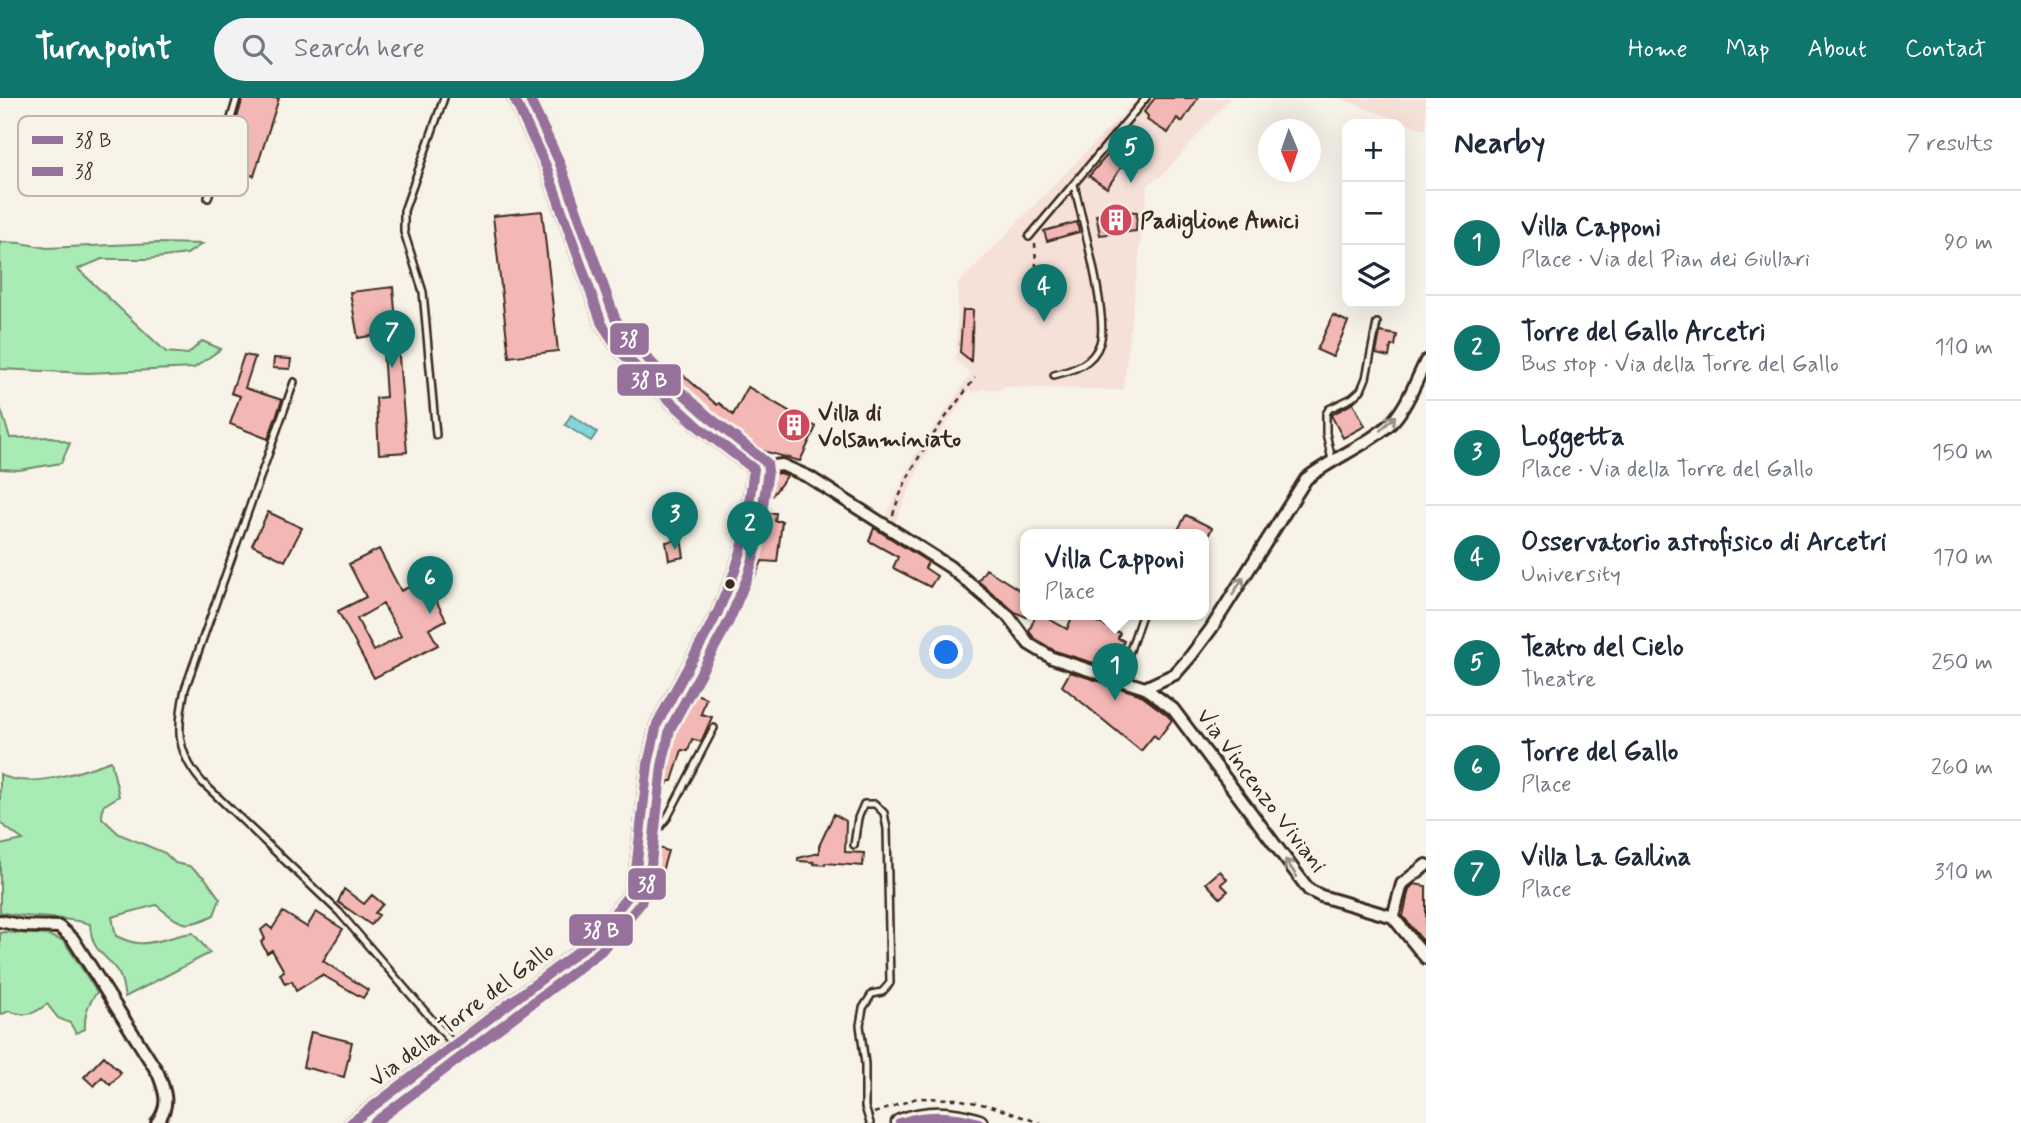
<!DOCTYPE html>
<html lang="en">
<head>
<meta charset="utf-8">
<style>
	:root { --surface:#fff; --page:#f2f2f3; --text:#1f2937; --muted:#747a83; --line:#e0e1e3; --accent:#0f766e }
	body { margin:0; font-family:Mynerve,sans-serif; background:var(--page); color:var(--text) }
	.controls { position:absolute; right:21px; top:21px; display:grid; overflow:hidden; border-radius:14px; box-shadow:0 7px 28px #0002 }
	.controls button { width:63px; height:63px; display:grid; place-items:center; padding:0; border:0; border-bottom:2px solid var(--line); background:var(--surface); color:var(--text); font:35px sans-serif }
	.compass { position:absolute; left:1258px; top:21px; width:63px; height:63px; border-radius:50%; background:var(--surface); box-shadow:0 7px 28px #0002; rotate:178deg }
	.you { position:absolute; left:947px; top:555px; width:24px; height:24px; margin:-18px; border:5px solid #fff; border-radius:50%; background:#1a73e8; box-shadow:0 0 0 10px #1a73e833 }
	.badge { display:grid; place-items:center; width:46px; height:46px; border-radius:50%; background:var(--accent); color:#fff; font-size:23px; font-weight:700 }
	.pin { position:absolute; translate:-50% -58px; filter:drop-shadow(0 2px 4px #0008) }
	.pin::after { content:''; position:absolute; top:37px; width:24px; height:21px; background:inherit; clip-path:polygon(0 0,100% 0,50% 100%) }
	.popup { position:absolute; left:1020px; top:431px; width:189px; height:91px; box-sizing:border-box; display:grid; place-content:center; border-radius:14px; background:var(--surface); filter:drop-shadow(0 2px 5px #0005); font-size:23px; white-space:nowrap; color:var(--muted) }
	.popup b { font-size:26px; color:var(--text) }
	.popup::after { content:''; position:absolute; left:50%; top:100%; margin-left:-14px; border:14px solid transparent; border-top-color:var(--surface) }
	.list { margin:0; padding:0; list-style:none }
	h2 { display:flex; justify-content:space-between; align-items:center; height:91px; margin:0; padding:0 28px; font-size:30px }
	h2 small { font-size:23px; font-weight:400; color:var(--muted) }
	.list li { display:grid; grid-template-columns:46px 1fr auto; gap:21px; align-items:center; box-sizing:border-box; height:105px; padding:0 28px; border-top:2px solid var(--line) }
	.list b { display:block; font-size:26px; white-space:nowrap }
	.list p { margin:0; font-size:23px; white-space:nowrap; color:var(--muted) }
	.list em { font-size:23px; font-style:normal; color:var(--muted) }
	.icon { flex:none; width:38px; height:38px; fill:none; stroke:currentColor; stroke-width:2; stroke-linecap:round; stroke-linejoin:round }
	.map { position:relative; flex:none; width:1426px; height:1025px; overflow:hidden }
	header { display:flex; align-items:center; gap:42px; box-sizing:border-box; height:98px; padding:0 35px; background:var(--accent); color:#fff }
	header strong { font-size:33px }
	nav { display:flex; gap:38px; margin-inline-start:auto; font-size:24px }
	.search { width:490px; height:63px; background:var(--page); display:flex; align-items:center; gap:18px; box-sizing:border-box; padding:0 24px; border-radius:38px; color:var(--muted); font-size:26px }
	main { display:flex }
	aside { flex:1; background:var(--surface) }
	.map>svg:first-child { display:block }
	.built { fill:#f6e1d9 }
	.green { fill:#a8ebb5; stroke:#728a6a; stroke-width:2 }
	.water { fill:#84d6db; stroke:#67918f; stroke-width:2 }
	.building { fill:#f3b8b5; stroke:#3b2a1e; stroke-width:2; fill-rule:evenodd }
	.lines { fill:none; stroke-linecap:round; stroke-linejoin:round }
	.lane-casing { stroke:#3b2a1e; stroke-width:10 }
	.street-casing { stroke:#3b2a1e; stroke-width:16 }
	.primary-casing { stroke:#3b2a1e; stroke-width:21 }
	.path { stroke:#3b2a1e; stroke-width:2.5; stroke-dasharray:5 5; stroke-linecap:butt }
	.lane { stroke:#f7f3e8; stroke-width:5 }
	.street { stroke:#f7f3e8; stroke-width:10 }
	.primary { stroke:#f7f3e8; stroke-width:16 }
	.bus-1-casing { stroke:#f7f3e8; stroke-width:16 }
	.bus-2-casing { stroke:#f7f3e8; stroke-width:16 }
	.bus-1 { stroke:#96719b; stroke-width:10 }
	.bus-2 { stroke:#96719b; stroke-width:10 }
	.oneway { stroke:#998e83 }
	.bus-dot { fill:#3b2a1e; stroke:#f7f3e8; stroke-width:2.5 }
	.labels { text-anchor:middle; stroke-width:6; stroke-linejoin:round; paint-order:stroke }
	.poi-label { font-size:23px; font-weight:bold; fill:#3b2a1e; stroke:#f7f3e8; text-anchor:start }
	.street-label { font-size:23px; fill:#3b2a1e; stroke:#f7f3e8 }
	.key { fill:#f7f3e8; stroke:#bfb7ab; stroke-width:2 }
	.key-label { font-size:19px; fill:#3b2a1e }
	.line-badge { stroke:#f7f3e8; stroke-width:2.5 }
	.badge-label { font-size:19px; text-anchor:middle; font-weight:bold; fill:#fff }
</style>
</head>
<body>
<header>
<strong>Turnpoint</strong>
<div class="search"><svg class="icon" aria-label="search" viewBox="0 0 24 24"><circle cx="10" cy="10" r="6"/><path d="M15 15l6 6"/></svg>Search here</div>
<nav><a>Home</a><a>Map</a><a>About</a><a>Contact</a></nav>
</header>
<main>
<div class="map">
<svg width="1426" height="1025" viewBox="0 0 1426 1025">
	<rect width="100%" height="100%" fill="#f7f3e8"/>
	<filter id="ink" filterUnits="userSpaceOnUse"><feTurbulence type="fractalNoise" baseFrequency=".0143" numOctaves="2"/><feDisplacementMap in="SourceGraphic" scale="14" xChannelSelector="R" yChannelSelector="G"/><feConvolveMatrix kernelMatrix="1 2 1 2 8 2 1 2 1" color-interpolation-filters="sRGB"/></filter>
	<g filter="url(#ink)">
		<!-- built -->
		<path class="built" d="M1138 0H1230L1163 77 1148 86 1123 292 1003 289 1000 292 983 291 973 295 970 292 922 362 893 429 884 423 915 357 971 276 956 262 958 186Z
			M1339 0H1426V32L1417 29Z"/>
		<!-- green -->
		<path class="green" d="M0 144 21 145 47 150 156 145 202 146 187 156 148 161H102L78 171 166 254 188 256 202 243 221 251 194 270 88 275 0 271Z
			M0 309 10 340 52 339 70 345 61 365 19 372 0 371Z
			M111 663 119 698 103 708 102 720 119 736 165 755 175 765 189 768 205 780 220 801 214 817C184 832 181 826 156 807L112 819 116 838C123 841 131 845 138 845 157 847 175 836 193 835L210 855 125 899C123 891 123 883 119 876 106 854 92 857 90 826 61 817 29 822 0 814V747L23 742 0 725V676C27 693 83 673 111 663Z
			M3 834 47 837 64 843 97 894C88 906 84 916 85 931L76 935 70 925 58 920 47 906C33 917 26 919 9 913L0 917V835Z"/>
		<!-- water -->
		<path class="water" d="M571 317 597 334 591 343 565 327Z"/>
		<!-- building -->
		<path class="building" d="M243 0H279L254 78 233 72 230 83 219 80Z
			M1155 0H1198L1182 24 1177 20 1168 35 1147 22 1148 18 1144 14Z
			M1115 48 1129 58 1107 90 1089 78Z
			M542 113 558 253 509 259 493 118Z
			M1119 113 1137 114 1136 133 1100 137 1096 117Z
			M1077 124 1079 134 1047 143 1044 133Z
			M393 189 407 354 379 356 376 300 386 299 382 236 358 240 350 194Z
			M963 212H973L971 263 960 254Z
			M1333 217 1348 224 1333 259 1317 252Z
			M1380 234 1397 237 1395 248H1391L1389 259 1376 256Z
			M244 257 255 259 245 290 282 302 268 341 230 326 240 298 231 295Z
			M274 260 291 261 290 271 273 270Z
			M683 277 717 307 719 305 733 317 748 289 816 329 800 363 737 346 725 338 691 310 673 290Z
			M1353 305 1365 328 1343 340 1331 317Z
			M781 375 787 378 759 415H776L775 423H782L777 464 762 463 755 479 744 475 752 460 756 415H758V395L765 381 772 376Z
			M268 414 302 430 285 463 252 447Z
			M1186 417 1212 430 1207 441 1204 437H1175Z
			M874 430 928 464 925 470 937 478 930 489 893 470 898 459 869 443Z
			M681 441 684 459 669 462 666 444Z
			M379 451 401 493 425 481 446 522 429 531 438 547 374 580 338 513 366 499 349 466ZM383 506 401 538 374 553 357 521Z
			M986 471 1026 496V519L1015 514 978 483Z
			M1036 517H1047L1049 521 1067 531 1073 517 1091 521 1120 535 1118 540 1124 543 1113 571 1055 553 1034 540 1029 533Z
			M1070 574 1139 596 1167 617 1172 622 1158 641 1154 637 1141 653 1062 588Z
			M689 593 706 600 701 616 712 619 701 644 692 641 688 653 682 652 672 683H669L667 687 655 683 661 649 677 610Z
			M834 716 846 723 845 754 864 755 863 768 825 765V767L814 766V764L798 763V760L819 755V748Z
			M650 747 668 753 662 773 646 769Z
			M1220 773 1227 781 1221 786 1228 793 1220 800 1206 785Z
			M1414 786 1426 788V847L1403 818 1409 791Z
			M344 791 364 806 372 797 383 806 375 815 379 817 371 827 338 804Z
			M283 814 307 829 316 814 343 831 323 863 368 892 363 900 322 877 296 893 292 883 285 886 280 876 284 873 272 852 267 855 261 844 265 841 261 832 267 827 272 831Z
			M311 934 352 944 344 979 303 969Z
			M104 958 121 975 110 987 102 979 94 988 84 979Z"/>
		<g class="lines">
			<defs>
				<path id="lane" d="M208 100 237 0
					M1029 139 1146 0
					M1054 277C1074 272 1093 266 1100 245 1109 218 1081 119 1074 86
					M294 284 185 591C177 629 175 653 202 684L339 814 454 947
					M436 337 423 194 404 134V113L444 0
					M1332 362 1326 335V316L1329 311 1352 300 1361 292 1366 280 1377 225
					M1120 582 1142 517
					M641 734 660 729 667 720 714 630
					M854 747 858 720 864 706H875L884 715 887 731 890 885 882 894 872 896 863 910 860 927 865 966V1009L870 1025"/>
				<path id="street" d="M514 0 546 68 602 226 621 254 666 299 700 330 754 371
					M754 371 782 367 809 379 950 469 1009 519 1029 546 1052 560 1145 590 1173 611 1309 792 1321 798 1393 819
					M1145 590 1175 576 1190 559 1211 531 1306 381C1331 361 1371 345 1392 324 1407 308 1416 283 1426 263
					M1426 767 1402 786 1393 819 1426 860
					M0 823 23 828 59 829 73 841 158 975C166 995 170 1007 157 1025
					M351 1025 592 843 629 797 636 772 648 666 657 626 717 516 735 473 743 446 754 371"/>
				<path id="primary" d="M900 1025C926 1015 953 1016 979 1025"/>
			</defs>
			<!-- lane casing -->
			<use href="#lane" class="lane-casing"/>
			<!-- street casing -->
			<use href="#street" class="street-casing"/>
			<!-- primary casing -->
			<use href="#primary" class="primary-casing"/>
			<!-- path -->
			<path class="path" d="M1035 145 1036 169
				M893 417C908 365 944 322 975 280
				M874 1015 917 1000 956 1001 991 1008 1040 1025"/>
			<!-- lane -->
			<use href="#lane" class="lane"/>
			<!-- street -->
			<use href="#street" class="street"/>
			<!-- primary -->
			<use href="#primary" class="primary"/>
			<defs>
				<path id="bus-1" d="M351 1025 592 843 629 797 636 772 648 666 657 626 717 516 735 473 743 446 754 371 700 330 666 299 621 254 602 226 546 68 514 0
					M900 1025C927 1016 952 1017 979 1025"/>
				<path id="bus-2" d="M374 1025 601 853 641 805 650 775 662 668 670 631 729 523 748 478 757 448 768 373 767 365 709 319 676 289 632 245 615 220 559 63 529 0"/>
			</defs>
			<!-- bus-1 casing -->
			<use href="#bus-1" class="bus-1-casing"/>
			<!-- bus-2 casing -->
			<use href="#bus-2" class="bus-2-casing"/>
			<!-- bus-1 -->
			<use href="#bus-1" class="bus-1"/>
			<!-- bus-2 -->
			<use href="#bus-2" class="bus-2"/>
		</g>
		<!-- one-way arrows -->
		<defs><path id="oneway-shaft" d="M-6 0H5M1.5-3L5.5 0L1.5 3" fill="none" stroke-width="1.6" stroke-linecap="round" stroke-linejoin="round" transform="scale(1.75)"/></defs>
		<g class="oneway">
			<use href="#oneway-shaft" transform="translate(1388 325) rotate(-44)"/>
			<use href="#oneway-shaft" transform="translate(1238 488) rotate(-59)"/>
			<use href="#oneway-shaft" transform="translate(1291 770) rotate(-124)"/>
		</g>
	</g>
	<!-- icons -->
	<defs>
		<symbol id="building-disc" viewBox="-11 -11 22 22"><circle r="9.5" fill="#d1495b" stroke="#f7f3e8"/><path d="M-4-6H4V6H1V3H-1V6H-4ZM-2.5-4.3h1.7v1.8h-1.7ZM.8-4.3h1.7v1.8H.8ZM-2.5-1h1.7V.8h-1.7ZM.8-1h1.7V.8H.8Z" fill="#fff"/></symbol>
	</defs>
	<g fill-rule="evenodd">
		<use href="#building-disc" x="1097" y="103" width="38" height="38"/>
		<use href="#building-disc" x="775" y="308" width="38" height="38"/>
	</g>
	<!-- markers -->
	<circle class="bus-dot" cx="730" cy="486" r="6"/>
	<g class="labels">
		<!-- poi labels -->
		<g class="poi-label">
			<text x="1140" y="130">Padiglione Amici</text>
			<text x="818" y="322">Villa di<tspan x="818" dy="26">Volsanminiato</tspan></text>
		</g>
		<!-- street labels -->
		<g class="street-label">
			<text transform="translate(1262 692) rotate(53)" y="8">Via Vincenzo Viviani</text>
			<text transform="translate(461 916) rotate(-37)" y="8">Via della Torre del Gallo</text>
		</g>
	</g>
	<!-- legend -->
	<rect x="18" y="18" width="230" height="80" rx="10" class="key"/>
	<rect x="32" y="38" width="31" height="8" fill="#96719b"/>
	<rect x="32" y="69" width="31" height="9" fill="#96719b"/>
	<g class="key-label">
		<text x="75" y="49">38 B</text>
		<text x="75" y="80">38</text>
	</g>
	<g class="line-badge">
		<rect x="609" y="224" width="41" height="34" rx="7" fill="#96719b"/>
		<rect x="616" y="265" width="66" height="34" rx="7" fill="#96719b"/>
		<rect x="627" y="769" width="40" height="34" rx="7" fill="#96719b"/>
		<rect x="568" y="815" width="66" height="34" rx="7" fill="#96719b"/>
	</g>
	<g class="badge-label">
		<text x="629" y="248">38</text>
		<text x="649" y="289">38 B</text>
		<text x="647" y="793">38</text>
		<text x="601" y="839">38 B</text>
	</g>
</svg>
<div class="controls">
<button>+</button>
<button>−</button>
<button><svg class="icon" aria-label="layers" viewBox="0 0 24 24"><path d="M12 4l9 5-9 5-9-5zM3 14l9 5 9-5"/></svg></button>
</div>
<svg class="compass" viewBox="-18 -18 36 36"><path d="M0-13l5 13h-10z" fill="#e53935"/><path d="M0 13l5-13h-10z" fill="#747a83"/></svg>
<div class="you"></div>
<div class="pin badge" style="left:1115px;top:603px">1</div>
<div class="popup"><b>Villa Capponi</b>Place</div>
<div class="pin badge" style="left:750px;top:461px">2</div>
<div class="pin badge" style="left:675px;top:452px">3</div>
<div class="pin badge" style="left:1044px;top:224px">4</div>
<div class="pin badge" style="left:1131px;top:85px">5</div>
<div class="pin badge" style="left:430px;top:516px">6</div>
<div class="pin badge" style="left:392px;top:270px">7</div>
</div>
<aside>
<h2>Nearby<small>7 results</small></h2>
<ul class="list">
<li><span class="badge">1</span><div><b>Villa Capponi</b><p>Place · Via del Pian dei Giullari</p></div><em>90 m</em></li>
<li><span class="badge">2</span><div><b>Torre del Gallo Arcetri</b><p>Bus stop · Via della Torre del Gallo</p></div><em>110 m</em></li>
<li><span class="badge">3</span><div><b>Loggetta</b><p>Place · Via della Torre del Gallo</p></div><em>150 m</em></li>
<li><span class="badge">4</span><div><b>Osservatorio astrofisico di Arcetri</b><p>University</p></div><em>170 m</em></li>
<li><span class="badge">5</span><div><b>Teatro del Cielo</b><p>Theatre</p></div><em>250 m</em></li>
<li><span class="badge">6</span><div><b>Torre del Gallo</b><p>Place</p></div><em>260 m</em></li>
<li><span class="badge">7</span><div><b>Villa La Gallina</b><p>Place</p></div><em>310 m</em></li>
</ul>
</aside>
</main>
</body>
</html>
